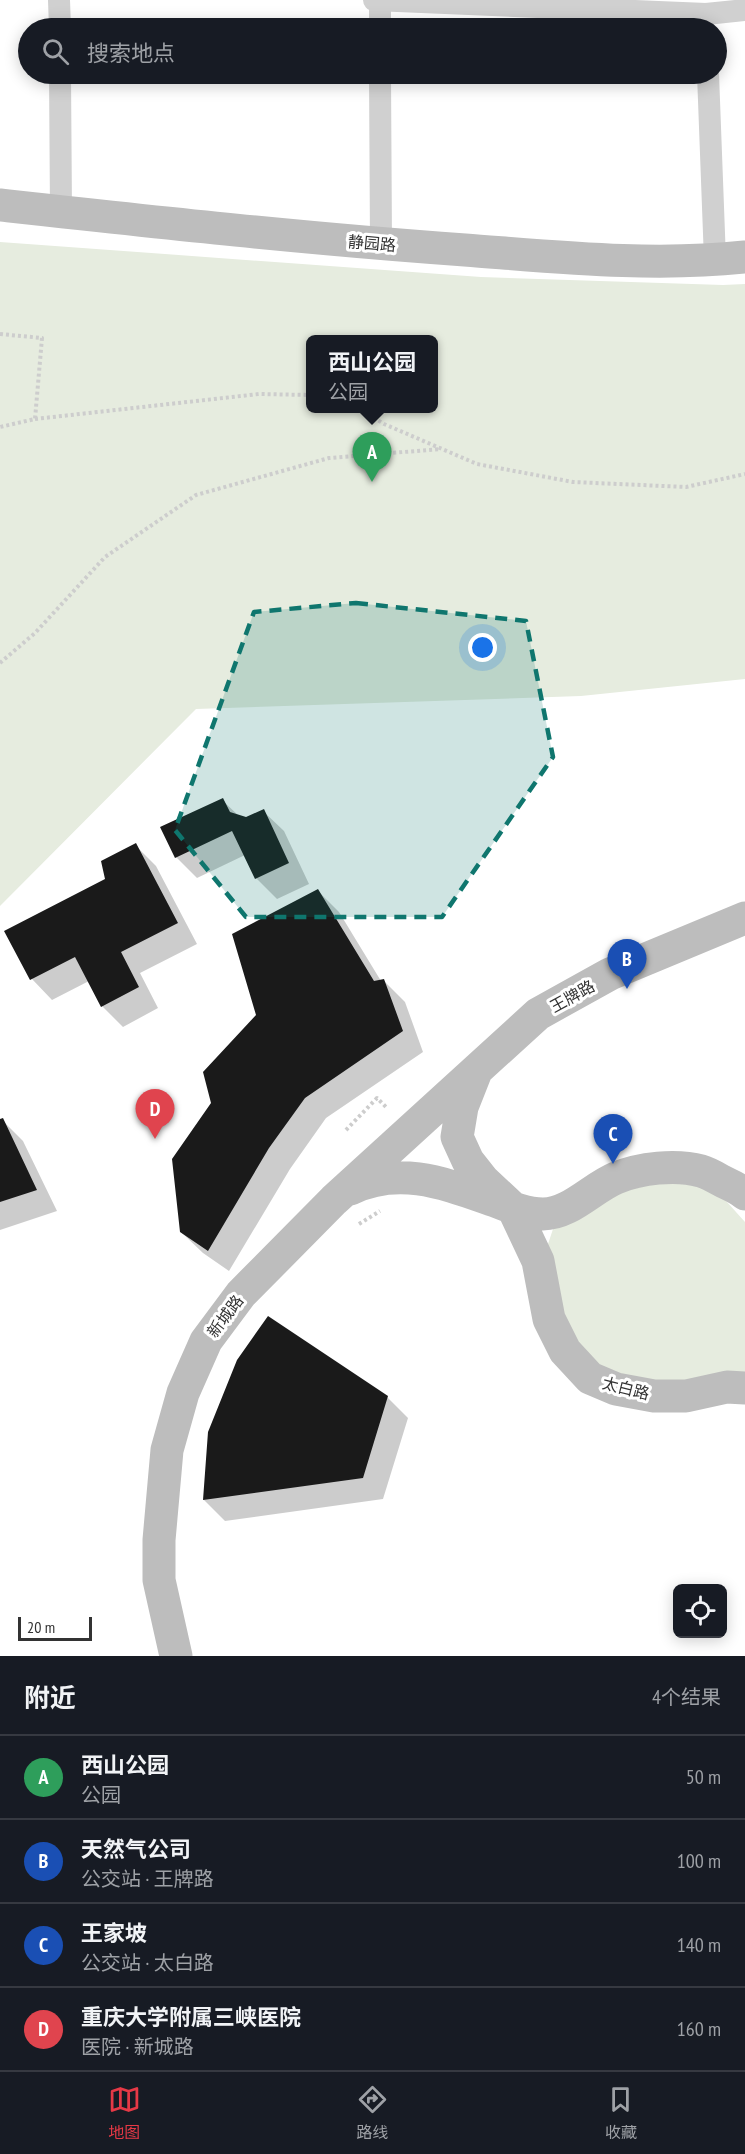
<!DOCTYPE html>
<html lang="zh">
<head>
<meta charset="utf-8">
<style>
	:root { --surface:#171b24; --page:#242831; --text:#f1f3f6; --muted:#9ea1a6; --line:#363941; --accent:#e63946 }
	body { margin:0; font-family:"PT Sans Narrow","Noto Sans SC",sans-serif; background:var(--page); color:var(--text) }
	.controls { position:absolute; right:18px; bottom:18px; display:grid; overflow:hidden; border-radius:9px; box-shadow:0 3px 15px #0003 }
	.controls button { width:54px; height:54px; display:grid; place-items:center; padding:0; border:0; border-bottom:2px solid var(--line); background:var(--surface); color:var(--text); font:30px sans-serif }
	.scale { position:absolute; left:18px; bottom:15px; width:74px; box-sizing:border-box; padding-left:6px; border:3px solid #333; border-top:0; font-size:16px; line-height:21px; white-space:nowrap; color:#333; -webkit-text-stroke:4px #fff; paint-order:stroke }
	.you { position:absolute; left:483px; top:648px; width:21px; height:21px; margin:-15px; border:4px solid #fff; border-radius:50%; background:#1a73e8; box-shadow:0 0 0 9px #1a73e833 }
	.badge { display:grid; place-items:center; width:39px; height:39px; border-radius:50%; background:var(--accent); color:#fff; font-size:20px; font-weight:700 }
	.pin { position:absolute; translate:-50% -50px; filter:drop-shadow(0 2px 3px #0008) }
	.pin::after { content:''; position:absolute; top:32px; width:21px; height:18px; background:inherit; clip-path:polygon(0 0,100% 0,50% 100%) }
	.popup { position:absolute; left:306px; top:335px; width:132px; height:78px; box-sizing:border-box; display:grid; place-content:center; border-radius:9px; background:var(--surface); filter:drop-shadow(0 2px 4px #0005); font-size:20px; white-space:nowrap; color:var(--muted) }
	.popup b { font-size:22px; color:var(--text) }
	.popup::after { content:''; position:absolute; left:50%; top:100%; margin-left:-12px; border:12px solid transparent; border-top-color:var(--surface) }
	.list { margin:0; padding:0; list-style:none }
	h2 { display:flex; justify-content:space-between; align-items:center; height:78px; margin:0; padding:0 24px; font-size:26px }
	h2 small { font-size:20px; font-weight:400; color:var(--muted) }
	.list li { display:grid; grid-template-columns:39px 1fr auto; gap:18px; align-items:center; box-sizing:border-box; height:84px; padding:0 24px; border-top:2px solid var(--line) }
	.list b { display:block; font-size:22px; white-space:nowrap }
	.list p { margin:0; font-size:20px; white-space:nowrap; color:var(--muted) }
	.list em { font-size:20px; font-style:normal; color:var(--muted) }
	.icon { flex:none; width:33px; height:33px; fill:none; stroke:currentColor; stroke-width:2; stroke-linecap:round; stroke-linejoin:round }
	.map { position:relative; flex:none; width:745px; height:1656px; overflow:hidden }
	.search { position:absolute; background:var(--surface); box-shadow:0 3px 15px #0003; left:18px; right:18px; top:18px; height:66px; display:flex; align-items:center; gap:15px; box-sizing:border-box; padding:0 21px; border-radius:33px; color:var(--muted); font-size:22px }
	.sheet { height:414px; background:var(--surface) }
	nav { display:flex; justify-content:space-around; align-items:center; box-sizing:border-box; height:84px; border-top:2px solid var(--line); background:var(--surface); font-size:16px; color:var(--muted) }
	nav a { display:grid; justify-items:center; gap:3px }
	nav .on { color:var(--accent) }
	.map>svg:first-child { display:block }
	.green { fill:#e6ecdf; fill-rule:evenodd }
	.shadow { fill:#0003 }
	.building { fill:#1a1a1a }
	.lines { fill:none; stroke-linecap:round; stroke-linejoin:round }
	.path { stroke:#cdcdcd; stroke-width:4; stroke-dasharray:3 3; stroke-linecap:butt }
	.street { stroke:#d0d0d0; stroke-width:22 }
	.secondary { stroke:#bdbdbd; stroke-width:33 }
	.marked { fill:#0f766e; fill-opacity:0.2; stroke:#0f766e; stroke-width:4.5; stroke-dasharray:12 8; stroke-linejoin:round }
	.labels { text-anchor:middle; stroke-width:6; stroke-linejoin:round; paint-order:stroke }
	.street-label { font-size:16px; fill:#333; stroke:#fff }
</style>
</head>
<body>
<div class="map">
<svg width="745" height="1656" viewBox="0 0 745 1656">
	<rect width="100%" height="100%" fill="#fff"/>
	<!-- green -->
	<path class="green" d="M0 242 481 277 723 285 745 284V679L581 696 196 709 0 906ZM310 340H434V408H310Z
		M658 1176 718 1192 745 1222V1374L647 1386 600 1372 567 1343 543 1259 553 1229 597 1198Z"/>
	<!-- shadow -->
	<path class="shadow" d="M222 800 240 817 246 819 263 811 284 831 309 884 277 899 256 878 245 855 197 878 176 857Z
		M135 845 156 866 197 944 140 973 158 1008 123 1027 102 1006 89 981 52 1000 32 979 106 880Z
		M318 891 339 912 381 981H384L405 1002 423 1052 326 1118 290 1169 229 1271 203 1253 181 1232 212 1104Z
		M2 1120 23 1141 57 1211 0 1230V1121Z
		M387 1397 408 1418 383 1499 225 1521 204 1500 210 1433Z"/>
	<!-- building -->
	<path class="building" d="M223 798 230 812 246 817 264 809 289 863 255 879 232 831 175 858 160 827Z
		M136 843 178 923 121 952 139 987 101 1007 75 957 30 980 4 931 105 879 101 861Z
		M318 889 374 981 384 979 403 1031 305 1098 269 1148 208 1251 180 1232 172 1159 211 1103 203 1072 256 1015 232 934Z
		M3 1118 37 1190 0 1202V1119Z
		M268 1316 388 1396 363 1478 203 1500 208 1432 237 1360Z"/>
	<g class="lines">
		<!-- path -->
		<path class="path" d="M0 334 42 338 35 419 0 427
			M358 408 384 424 477 464 573 482 686 487 745 474
			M35 419 259 394 310 395
			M0 663 35 633 105 557 196 495 329 458 441 449
			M346 1130 377 1098 387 1108
			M359 1224 380 1211"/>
		<!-- street -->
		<path class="street" d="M59 0 60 28
			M374 0 706 14 745 10
			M380 0V28
			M60 74 61 212
			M380 74 381 244
			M708 74 715 260"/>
		<!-- secondary -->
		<path class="secondary" d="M0 205C155 222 309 239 465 250 558 257 652 267 745 257
			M475 1074 462 1107 457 1137 468 1161 483 1180 513 1208 538 1261 549 1319 565 1351 590 1378 616 1389 654 1396H686L727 1387 745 1388
			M350 1189C400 1165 446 1184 495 1201 510 1207 527 1214 543 1214 570 1214 592 1188 616 1178 640 1168 676 1164 701 1171 708 1173 715 1177 722 1181 730 1185 738 1188 745 1194
			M176 1656 159 1580V1540L167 1450 183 1393 206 1341 241 1294 334 1200 538 1014 610 974 745 918"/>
	</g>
	<!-- marked area -->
	<path class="marked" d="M356 603 526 621 553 757 442 917H246L175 830 254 612Z"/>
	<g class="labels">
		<!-- street labels -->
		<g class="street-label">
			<text transform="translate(372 243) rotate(5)" y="6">静园路</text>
			<text transform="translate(572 996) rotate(-29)" y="6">王牌路</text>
			<text transform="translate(225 1316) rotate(-53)" y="6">新城路</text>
			<text transform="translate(626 1388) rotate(14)" y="6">太白路</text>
		</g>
	</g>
</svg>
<div class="controls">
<button><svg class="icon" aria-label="locate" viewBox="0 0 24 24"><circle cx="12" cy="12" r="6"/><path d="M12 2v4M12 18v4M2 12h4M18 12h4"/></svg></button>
</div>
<div class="scale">20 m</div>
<div class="you"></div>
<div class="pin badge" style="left:372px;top:482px;background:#2e9e5b">A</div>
<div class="popup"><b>西山公园</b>公园</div>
<div class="pin badge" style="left:627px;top:989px;background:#1a4fb4">B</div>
<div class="pin badge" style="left:613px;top:1164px;background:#1a4fb4">C</div>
<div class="pin badge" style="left:155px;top:1139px;background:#e0444e">D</div>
<div class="search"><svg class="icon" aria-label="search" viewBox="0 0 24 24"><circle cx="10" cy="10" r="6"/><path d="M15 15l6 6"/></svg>搜索地点</div>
</div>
<section class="sheet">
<h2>附近<small>4个结果</small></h2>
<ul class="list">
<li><span class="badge" style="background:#2e9e5b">A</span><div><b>西山公园</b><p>公园</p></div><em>50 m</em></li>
<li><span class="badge" style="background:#1a4fb4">B</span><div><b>天然气公司</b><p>公交站 · 王牌路</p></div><em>100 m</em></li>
<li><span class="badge" style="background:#1a4fb4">C</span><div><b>王家坡</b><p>公交站 · 太白路</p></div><em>140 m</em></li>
<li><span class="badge" style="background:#e0444e">D</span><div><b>重庆大学附属三峡医院</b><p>医院 · 新城路</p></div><em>160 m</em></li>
</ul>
</section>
<nav>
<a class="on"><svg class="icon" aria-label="map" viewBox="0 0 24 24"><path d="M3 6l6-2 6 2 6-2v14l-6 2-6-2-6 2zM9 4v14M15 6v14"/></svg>地图</a>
<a><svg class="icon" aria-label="directions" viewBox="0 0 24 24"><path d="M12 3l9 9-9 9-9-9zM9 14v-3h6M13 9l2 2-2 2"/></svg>路线</a>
<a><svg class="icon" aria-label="saved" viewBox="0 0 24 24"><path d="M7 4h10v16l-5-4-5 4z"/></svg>收藏</a>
</nav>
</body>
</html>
